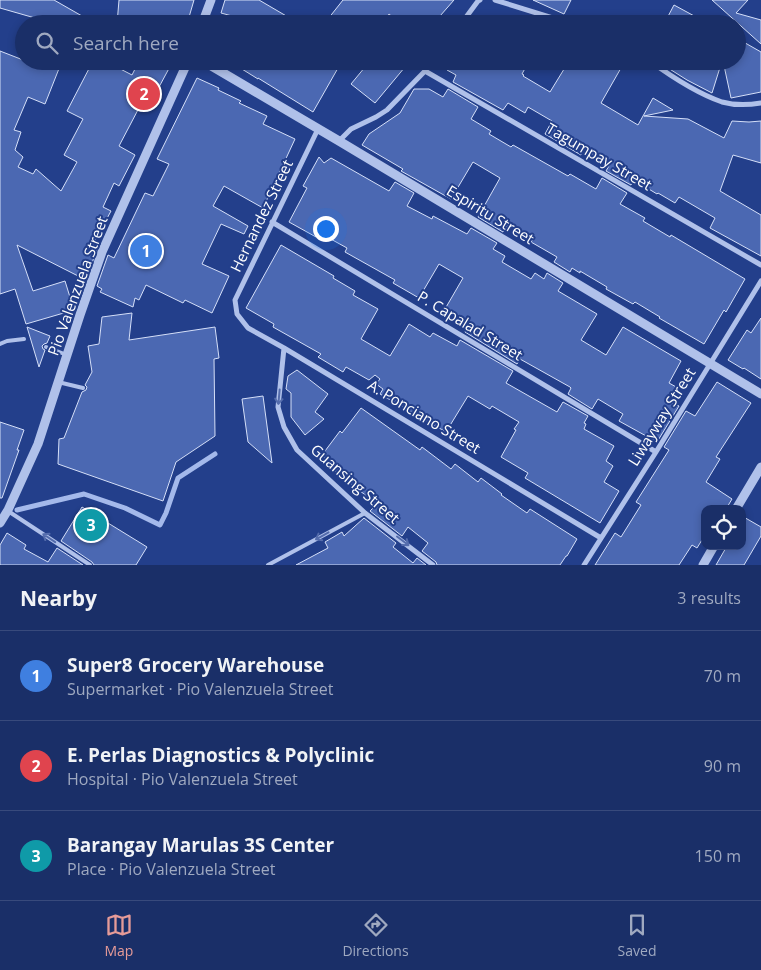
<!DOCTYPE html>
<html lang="en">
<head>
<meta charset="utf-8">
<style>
	:root { --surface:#1a2f68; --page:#23376e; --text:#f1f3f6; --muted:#9fa9c0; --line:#384a7c; --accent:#e69b98 }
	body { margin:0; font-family:"Open Sans",sans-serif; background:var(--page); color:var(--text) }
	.controls { position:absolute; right:15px; bottom:15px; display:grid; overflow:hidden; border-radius:10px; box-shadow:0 2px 8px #0003 }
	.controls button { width:45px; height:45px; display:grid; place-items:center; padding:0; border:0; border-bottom:1px solid var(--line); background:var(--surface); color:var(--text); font:25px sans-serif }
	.you { position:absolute; left:325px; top:228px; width:18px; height:18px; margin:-12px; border:4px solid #fff; border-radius:50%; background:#1a73e8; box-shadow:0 0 0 8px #1a73e833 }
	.badge { display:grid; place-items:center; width:32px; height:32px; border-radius:50%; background:var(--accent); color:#fff; font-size:16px; font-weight:700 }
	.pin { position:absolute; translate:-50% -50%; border:2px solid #fff; box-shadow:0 1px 5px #0006 }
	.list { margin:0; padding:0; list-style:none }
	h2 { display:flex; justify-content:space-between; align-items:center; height:65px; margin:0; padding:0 20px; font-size:21px }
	h2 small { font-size:16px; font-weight:400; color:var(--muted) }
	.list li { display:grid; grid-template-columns:32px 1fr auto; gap:15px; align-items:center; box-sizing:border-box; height:90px; padding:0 20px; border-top:1px solid var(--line) }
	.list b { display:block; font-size:19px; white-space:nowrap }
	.list p { margin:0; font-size:16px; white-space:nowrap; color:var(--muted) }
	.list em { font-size:16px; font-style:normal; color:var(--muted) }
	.icon { flex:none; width:28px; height:28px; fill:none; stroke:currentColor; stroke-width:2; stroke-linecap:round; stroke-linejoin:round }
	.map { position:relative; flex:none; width:761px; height:565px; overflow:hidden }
	.search { position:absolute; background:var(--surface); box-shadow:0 2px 8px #0003; left:15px; right:15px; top:15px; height:55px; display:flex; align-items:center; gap:12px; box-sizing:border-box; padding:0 18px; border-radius:28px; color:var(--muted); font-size:19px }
	.sheet { height:335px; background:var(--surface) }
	nav { display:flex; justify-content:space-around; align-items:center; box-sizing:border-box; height:70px; border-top:1px solid var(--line); background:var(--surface); font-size:14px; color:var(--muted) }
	nav a { display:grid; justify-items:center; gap:2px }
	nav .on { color:var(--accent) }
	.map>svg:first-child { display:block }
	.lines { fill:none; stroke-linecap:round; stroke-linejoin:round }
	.stream { stroke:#a4b9eb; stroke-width:5 }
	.building { fill:#4b68b2; stroke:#d5dff8 }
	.service { stroke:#b0c1ea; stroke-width:4 }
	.minor { stroke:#b0c1ea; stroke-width:5 }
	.tertiary { stroke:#b0c1ea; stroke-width:9 }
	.oneway { stroke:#546cac }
	.labels { text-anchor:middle; stroke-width:4; stroke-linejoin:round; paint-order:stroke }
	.street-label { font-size:15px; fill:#fff; stroke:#233f8b }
</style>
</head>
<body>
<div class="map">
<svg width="761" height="565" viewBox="0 0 761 565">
	<rect width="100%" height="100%" fill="#233f8b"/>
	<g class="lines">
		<!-- stream -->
		<path class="stream" d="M17 510 84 494 125 508 160 525 166 513 178 478 215 454"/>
	</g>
	<!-- building -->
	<path class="building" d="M0 0H54L96 24H56L0 8Z
		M119 0H194L187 24H117Z
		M225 0H259L300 24H228L232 16 221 13Z
		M343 0H454L433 24H401L389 14 382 24H324Z
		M533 0H571L564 14Z
		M712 0H748L736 13 761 20V44Z
		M674 5 709 24H664Z
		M740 40 761 52V92L731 98 723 61H737V50Z
		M0 51 36 65 38 61H62L45 104 28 97 14 130 21 132 15 150 23 157 18 167 33 174 36 169 61 191 77 162 64 155 83 119 67 111 93 61H105L132 75 139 61H173L159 87 156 86 144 108 140 106 119 146 135 155 119 186 114 183 103 207 111 211 92 246 97 249 86 280 17 245 33 291 65 281 74 310 26 324 15 289 0 294Z
		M229 61H342L313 112 258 78V79Z
		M370 61H410L375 103 351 84Z
		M452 61H529L522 74 524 75 523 76 550 92 569 61H610L621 68 601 103 638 125 653 98 673 110 644 116 688 119 724 138 732 121 749 122 761 121V163L733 155 720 191 761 215V256L710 228 715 218 679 197 675 203 658 193 657 194 634 180 631 185 606 171 610 164 584 149 581 155 545 134 552 121 528 107 525 113 508 103 503 110 453 82 456 75 447 70Z
		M671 61H722L712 93 687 80 668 68Z
		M197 78 219 88 218 90 241 101 239 103 267 116 263 124 295 139 263 208 224 186 213 206 248 226 244 234 221 224 202 264 229 276 212 313 185 300 183 303 146 285 139 300 135 298 133 307 100 292 102 289 97 286 108 255 114 258 145 193 153 196 169 164 157 159Z
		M414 89H429L443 97 448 89 478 107 471 119 491 131 489 134 511 147 513 145 568 176 570 174 596 189 602 178 627 193 620 204 645 218 643 221 670 237 671 235 745 279 726 312 724 310 704 344 659 318 660 317 635 302 633 304 606 289 607 287 580 271V273L572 268 570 272 554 262 557 257 531 242 533 239 508 225 503 232 478 217 500 178 473 162 451 199 401 171 403 169 362 145 369 134 400 113Z
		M319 157 324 163 331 158 389 191 395 182 414 193 407 206 432 219 433 216 467 234 471 228 497 243 493 249 505 256 502 262 531 279 535 273 544 279 547 273 563 283 558 291 597 314 581 340 606 355 623 327 681 361 669 383 678 388 670 402 679 406 657 442 619 421 623 414 598 399 592 409 568 394 571 388 570 387 520 359 517 364 465 332 470 323 445 309 463 278 439 264 419 298 393 283 395 280 345 252 347 248 318 232 316 237 289 222 307 188 303 186Z
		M281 245 334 276 333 278 355 291 353 295 378 309 361 339 390 356 409 324 430 337 433 333 457 346 460 340 513 371 506 383 557 412 563 402 588 416 584 423 586 424 584 429 614 446 606 461 613 466 604 482 619 491 600 523 525 478 528 473 501 457 516 430 514 429 519 422 492 406 490 409 468 396 446 432 380 394 383 389 376 384 380 379 375 375 369 380 346 367 343 372 318 357 321 354 273 327 274 324 246 308Z
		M132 313 129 340 215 327 219 358 214 359 215 436 176 462 163 501 58 464 59 439 64 438 82 392 86 390 87 387 85 385 92 372 88 346 99 344 102 317Z
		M761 318V379L744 368 743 369 728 360 747 330 751 333Z
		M27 327 50 336 47 343 44 344 42 346 43 349 45 350 39 367Z
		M297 370 328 394 315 412 324 419 305 435 291 417V393L286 389 288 376Z
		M717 382 751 403 716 457 720 459 706 482 732 499 726 509H705V535L697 548 692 545 679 565H595L615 533 621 537 641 505 636 502 669 450 664 447 686 411 695 416Z
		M263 396 272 463 248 442 242 399Z
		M361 408 420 450 422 447 451 469 455 464 478 482 481 478 502 494 501 495 527 513 530 509 577 539 567 556H566L560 565H437L436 562 422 551 428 543 408 527 402 536 370 511 377 504 338 474 322 455 340 431 342 433Z
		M0 422 24 430 17 450H19L2 498H0Z
		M82 507 147 547 136 565H94L92 562 61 541Z
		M742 516 761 527V536L744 565H716L727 546H742Z
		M364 518 396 543 393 547 413 563 417 558 426 565H296L328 548 325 542 342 532 344 536Z
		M7 533 26 545 24 549 48 562 57 548 83 565H0V545Z"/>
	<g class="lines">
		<!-- service -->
		<path class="service" d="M0 344 7 341 24 339
			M46 347 67 355
			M58 382 83 388
			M8 511 90 565
			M268 565 365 513"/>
		<!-- minor -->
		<path class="minor" d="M495 0 572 24
			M461 24 478 1 480 0
			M650 61C672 77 696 93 722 102 733 105 749 105 761 103
			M425 71 761 265
			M318 129 235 300 237 314 248 328 284 348 601 538
			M339 141 351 129 376 117 387 110 425 71 432 61
			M272 222 656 452
			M284 348 278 407 284 427 297 450 365 513 433 565
			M584 565 656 452 761 281"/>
		<!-- tertiary -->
		<path class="tertiary" d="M202 24 211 0
			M203 61 339 141 761 394
			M736 509 761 467
			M0 523 8 510 38 444 80 315 102 252 188 61
			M703 565 714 546"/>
	</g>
	<!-- one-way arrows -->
	<defs><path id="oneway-shaft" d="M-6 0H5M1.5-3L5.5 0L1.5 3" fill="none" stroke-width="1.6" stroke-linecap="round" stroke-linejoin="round" transform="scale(1.25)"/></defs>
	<g class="oneway">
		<use href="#oneway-shaft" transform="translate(279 397) rotate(95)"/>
		<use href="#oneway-shaft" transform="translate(322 536) rotate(151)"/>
		<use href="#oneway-shaft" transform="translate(49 538) rotate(-146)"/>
		<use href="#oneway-shaft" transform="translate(403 541) rotate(37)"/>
	</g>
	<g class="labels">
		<!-- street labels -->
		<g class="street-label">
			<text transform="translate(599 157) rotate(30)" y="5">Tagumpay Street</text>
			<text transform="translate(490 215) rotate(31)" y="5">Espiritu Street</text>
			<text transform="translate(262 216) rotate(-64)" y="5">Hernandez Street</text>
			<text transform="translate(78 286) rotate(-70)" y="5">Pio Valenzuela Street</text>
			<text transform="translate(470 326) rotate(31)" y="5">P. Capalad Street</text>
			<text transform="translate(424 417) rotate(31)" y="5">A. Ponciano Street</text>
			<text transform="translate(662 417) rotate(-58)" y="5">Liwayway Street</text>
			<text transform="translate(355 484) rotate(41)" y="5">Guansing Street</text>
		</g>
	</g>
</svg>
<div class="controls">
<button><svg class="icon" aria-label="locate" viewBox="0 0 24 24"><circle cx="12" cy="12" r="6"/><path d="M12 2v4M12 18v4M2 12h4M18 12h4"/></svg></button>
</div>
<div class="you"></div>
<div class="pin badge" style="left:146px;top:251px;background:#3f7fe0">1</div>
<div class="pin badge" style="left:144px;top:94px;background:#e0444e">2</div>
<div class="pin badge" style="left:91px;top:525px;background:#0f9aa8">3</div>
<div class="search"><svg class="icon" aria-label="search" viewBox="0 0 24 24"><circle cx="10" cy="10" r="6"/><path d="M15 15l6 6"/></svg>Search here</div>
</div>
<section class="sheet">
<h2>Nearby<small>3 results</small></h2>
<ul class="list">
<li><span class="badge" style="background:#3f7fe0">1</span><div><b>Super8 Grocery Warehouse</b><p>Supermarket · Pio Valenzuela Street</p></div><em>70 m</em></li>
<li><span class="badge" style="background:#e0444e">2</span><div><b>E. Perlas Diagnostics &amp; Polyclinic</b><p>Hospital · Pio Valenzuela Street</p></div><em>90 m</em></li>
<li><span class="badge" style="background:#0f9aa8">3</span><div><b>Barangay Marulas 3S Center</b><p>Place · Pio Valenzuela Street</p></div><em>150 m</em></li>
</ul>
</section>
<nav>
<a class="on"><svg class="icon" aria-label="map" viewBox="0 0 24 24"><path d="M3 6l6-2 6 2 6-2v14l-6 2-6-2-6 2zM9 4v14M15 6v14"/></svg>Map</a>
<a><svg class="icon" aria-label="directions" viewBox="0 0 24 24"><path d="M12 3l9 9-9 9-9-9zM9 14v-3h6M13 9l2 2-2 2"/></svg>Directions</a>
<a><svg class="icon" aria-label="saved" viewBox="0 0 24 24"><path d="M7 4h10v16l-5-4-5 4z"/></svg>Saved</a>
</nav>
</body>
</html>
